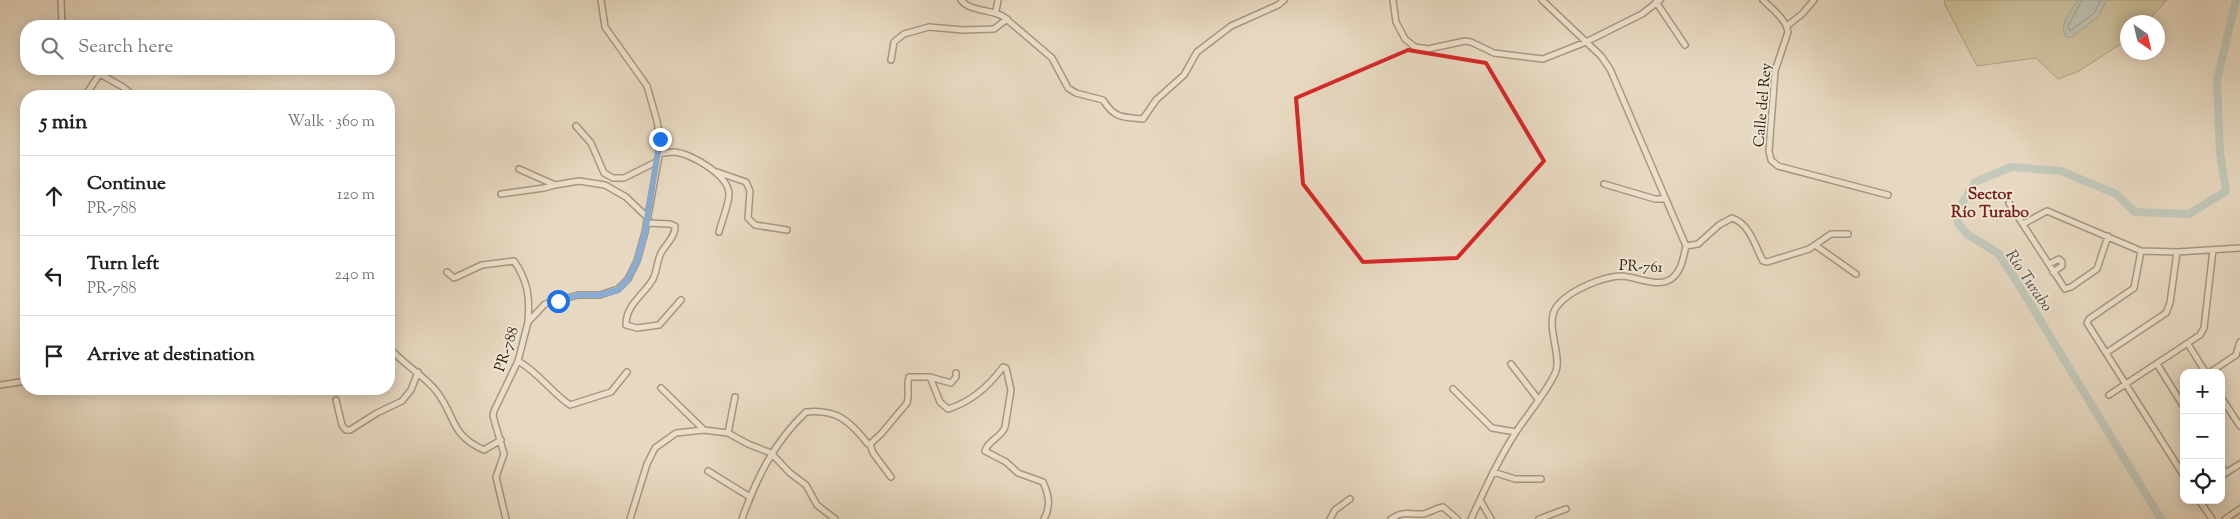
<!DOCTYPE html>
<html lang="en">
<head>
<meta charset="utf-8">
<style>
	:root { --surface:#fff; --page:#f6f6f6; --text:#202124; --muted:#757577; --line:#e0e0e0 }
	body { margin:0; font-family:"Sorts Mill Goudy",serif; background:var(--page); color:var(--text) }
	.controls { position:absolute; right:15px; bottom:15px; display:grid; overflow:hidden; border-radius:10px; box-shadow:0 2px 12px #0003 }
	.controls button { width:45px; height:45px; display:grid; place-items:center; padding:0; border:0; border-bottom:1px solid var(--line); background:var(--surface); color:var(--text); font:25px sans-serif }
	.compass { position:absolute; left:2120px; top:15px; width:45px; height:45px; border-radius:50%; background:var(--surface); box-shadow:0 2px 12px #0003; rotate:146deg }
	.stop { position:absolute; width:15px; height:15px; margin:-11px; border:4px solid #1a73e8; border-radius:50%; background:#fff }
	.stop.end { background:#1a73e8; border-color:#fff; box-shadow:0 1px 5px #0008 }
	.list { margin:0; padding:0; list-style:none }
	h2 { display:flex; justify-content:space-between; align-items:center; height:65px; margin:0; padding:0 20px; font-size:21px }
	h2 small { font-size:16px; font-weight:400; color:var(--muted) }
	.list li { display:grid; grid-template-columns:32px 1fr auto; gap:15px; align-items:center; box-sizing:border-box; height:80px; padding:0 20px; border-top:1px solid var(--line) }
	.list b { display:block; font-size:19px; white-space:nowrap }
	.list p { margin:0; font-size:16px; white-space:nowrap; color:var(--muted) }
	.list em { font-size:16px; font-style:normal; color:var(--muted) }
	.icon { flex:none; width:28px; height:28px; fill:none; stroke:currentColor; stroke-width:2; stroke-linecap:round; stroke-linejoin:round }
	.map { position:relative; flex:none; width:2240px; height:519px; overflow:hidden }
	.search { position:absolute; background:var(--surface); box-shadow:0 2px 12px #0003; left:20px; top:20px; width:375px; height:55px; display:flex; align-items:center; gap:12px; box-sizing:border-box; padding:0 18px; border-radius:20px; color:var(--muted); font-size:19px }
	.panel { position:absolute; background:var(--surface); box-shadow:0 2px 12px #0003; left:20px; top:90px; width:375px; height:305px; border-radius:20px }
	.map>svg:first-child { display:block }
	.green { fill:#bebc8d; stroke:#756a48 }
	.water { fill:#97b9b7; stroke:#6c796f }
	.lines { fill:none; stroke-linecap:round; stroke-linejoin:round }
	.shore { stroke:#62685c; stroke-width:1 }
	.river { stroke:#97b9b7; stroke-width:8 }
	.minor-casing { stroke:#5b4832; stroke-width:8 }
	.minor { stroke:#efe6d7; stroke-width:5 }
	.route { stroke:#1a73e8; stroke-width:6 }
	.marked { fill:none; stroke:#d62828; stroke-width:4; stroke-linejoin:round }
	.labels { text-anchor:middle; stroke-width:4; stroke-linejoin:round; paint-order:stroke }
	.street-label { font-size:15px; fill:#2c1802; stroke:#efe6d7 }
	.neighbourhood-label { font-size:16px; font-weight:bold; fill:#7a1f14; stroke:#efe6d7 }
	.water-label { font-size:16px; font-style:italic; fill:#515041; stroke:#efe6d7 }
</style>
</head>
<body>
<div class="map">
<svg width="2240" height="519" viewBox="0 0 2240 519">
	<rect width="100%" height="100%" fill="#e7d9c1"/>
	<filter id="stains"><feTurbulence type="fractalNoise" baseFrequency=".004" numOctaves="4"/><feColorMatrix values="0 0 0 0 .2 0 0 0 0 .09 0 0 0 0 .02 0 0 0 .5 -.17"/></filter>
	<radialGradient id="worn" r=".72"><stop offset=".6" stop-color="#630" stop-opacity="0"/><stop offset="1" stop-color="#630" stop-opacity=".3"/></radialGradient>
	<!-- green -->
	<path class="green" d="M1944 0H2167L2147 22H2128L2127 40 2079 71 2058 79 2036 58 1977 66 1945 5Z"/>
	<!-- water -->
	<path class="water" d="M2078 0H2107L2098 17 2072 37H2066C2058 23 2071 12 2078 0Z"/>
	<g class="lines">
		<!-- shore -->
		<path class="shore" d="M2082 0 2068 26 2070 31 2094 13 2101 0"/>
		<!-- river -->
		<path class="river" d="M2161 519 2017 282 1999 254 1967 234 1958 223 1957 212 1975 182 2011 167 2061 171 2116 194 2135 212 2189 214 2226 191 2220 153 2217 80 2236 0"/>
		<defs>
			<path id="minor" d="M61 0 62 26
				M961 0C970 12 992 9 1004 17L1052 58 1068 88 1076 93 1103 100C1115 119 1123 117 1143 119L1156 100 1184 75 1197 52 1231 26 1278 5 1284 0
				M1393 0 1396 22 1405 39 1415 47 1428 49 1465 41 1471 42 1494 53 1543 59 1586 42 1642 14 1660 0
				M1763 0C1772 9 1786 19 1788 32L1775 71 1769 151 1771 160 1778 166 1888 195
				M1656 2 1685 45
				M996 11 998 0
				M1787 26 1802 14 1814 0
				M891 60 894 42 904 34 929 27 963 30 994 29 1007 19
				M91 69 123 87 134 96
				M85 96 99 75
				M576 126 591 143 604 173 613 178H624L656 162
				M659 154C664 153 669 152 674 152 691 153 730 176 729 195 728 207 722 220 719 232
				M519 169 555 185 579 181 605 185 626 197 648 218
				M717 172 746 182 750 191 748 218 755 225 787 230
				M1604 184 1655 199H1666
				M501 194 544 188 555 185
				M2009 203 2065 289 2071 287 2097 269 2108 236
				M647 223 670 224 675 226C676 236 666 244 661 253 657 261 657 271 653 279 644 295 626 304 626 325L637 328 659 325 681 300
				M2023 224 2047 211 2141 251 2177 252 2240 248
				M1815 245 1856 274
				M1686 246 1698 244 1719 225 1732 218C1750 224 1755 246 1763 261L1767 262 1809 249 1831 234H1848
				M2141 251 2134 288 2089 319 2087 323 2184 476
				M2049 264 2059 259 2062 262V266L2053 272
				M447 272 454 278 482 265 514 261C528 281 530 298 528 321
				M2188 344 2206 373
				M389 347C402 364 423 374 437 392 456 417 450 435 484 450L501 440
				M2106 353 2166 313 2170 303 2177 252
				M518 361C538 372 551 392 570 405L611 392 627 372
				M1511 364 1538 399
				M2157 364 2184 407
				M2209 373 2236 355 2240 342
				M930 377 951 383 956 377V373
				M0 385 26 381
				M661 388 704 430 728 433 748 444 771 453 790 473 806 485 817 505 835 519
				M1453 389 1492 428 1516 432
				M2109 395 2200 335 2204 328 2213 250
				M2221 397 2240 426
				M336 400 342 425 346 430H350L377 413 402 401 411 390 418 372
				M728 433 735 397
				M870 444 873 453 891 477
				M2221 466 2226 473
				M708 471 750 497
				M1493 472 1515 479H1541
				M2221 476 2240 464
				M1480 500 1491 519
				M2199 500 2212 519
				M506 519 496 477 504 454 493 416 494 411 518 361 528 322 545 304 578 295H600L618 289 628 279 637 261 645 232 661 145 657 121 647 86 605 27 601 0
				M630 519 647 464 655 448 676 433 704 430
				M742 519C756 479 774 442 806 412 837 409 850 421 868 444H870L881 434 907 403C910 394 906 386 909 377H930L940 402 948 409C971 402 989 386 1003 367L1006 368 1011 390 1005 427C1001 438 988 440 985 451L1006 462 1018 473 1043 482C1049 495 1051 506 1044 519
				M1330 519 1335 510 1350 499
				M1391 519C1404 510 1409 515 1423 514 1429 513 1436 508 1443 507L1457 519
				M1471 519C1485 489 1498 460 1516 432 1527 415 1549 389 1556 371 1562 354 1543 321 1558 305 1570 290 1604 276 1622 276 1636 277 1658 288 1671 279 1682 271 1683 258 1686 246L1610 69 1601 56 1542 0
				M1539 519 1566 509
				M2225 519 2240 509"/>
		</defs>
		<!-- minor casing -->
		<use href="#minor" class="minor-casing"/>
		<!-- minor -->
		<use href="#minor" class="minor"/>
	</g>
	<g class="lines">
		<!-- route -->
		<path class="route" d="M558 301 578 295H600L618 290 628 279 637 261 645 232 660 139"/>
	</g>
	<!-- marked area -->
	<path d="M0 0H2240V519H0ZM1408 50 1486 63 1544 161 1457 258 1363 262 1303 184 1296 98Z" fill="#e7d9c1" fill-opacity=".55" fill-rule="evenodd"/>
	<path class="marked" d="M1408 50 1486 63 1544 161 1457 258 1363 262 1303 184 1296 98Z"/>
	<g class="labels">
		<!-- street labels -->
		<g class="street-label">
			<text transform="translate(1762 105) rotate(-85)" y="5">Calle del Rey</text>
			<text transform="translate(1641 266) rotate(3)" y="5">PR-761</text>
			<text transform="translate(506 349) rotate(-71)" y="5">PR-788</text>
		</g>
		<!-- neighbourhood labels -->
		<g class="neighbourhood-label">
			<text x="1990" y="199">Sector<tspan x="1990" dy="18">Río Turabo</tspan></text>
		</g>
		<!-- water labels -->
		<g class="water-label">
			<text transform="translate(2030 280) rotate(56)" y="6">Río Turabo</text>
		</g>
	</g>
	<rect width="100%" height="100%" filter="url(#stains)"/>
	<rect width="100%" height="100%" fill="url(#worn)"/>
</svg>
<div class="controls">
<button>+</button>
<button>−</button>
<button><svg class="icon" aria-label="locate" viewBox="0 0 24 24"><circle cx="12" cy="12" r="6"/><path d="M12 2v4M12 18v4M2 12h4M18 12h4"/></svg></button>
</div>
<svg class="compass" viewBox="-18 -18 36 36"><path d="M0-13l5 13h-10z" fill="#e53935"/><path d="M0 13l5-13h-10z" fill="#757577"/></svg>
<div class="stop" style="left:558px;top:301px"></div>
<div class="stop end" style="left:660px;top:139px"></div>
<div class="search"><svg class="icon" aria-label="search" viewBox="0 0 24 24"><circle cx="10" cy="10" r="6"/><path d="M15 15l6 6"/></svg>Search here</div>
<section class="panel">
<h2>5 min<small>Walk · 360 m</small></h2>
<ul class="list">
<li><svg class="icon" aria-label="ahead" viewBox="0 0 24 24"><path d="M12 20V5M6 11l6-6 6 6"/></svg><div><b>Continue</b><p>PR-788</p></div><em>120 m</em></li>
<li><svg class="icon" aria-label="left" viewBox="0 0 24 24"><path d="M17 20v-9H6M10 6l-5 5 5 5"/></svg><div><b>Turn left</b><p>PR-788</p></div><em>240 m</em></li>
<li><svg class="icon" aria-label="arrive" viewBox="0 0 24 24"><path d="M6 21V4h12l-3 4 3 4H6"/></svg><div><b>Arrive at destination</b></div></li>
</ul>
</section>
</div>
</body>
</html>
